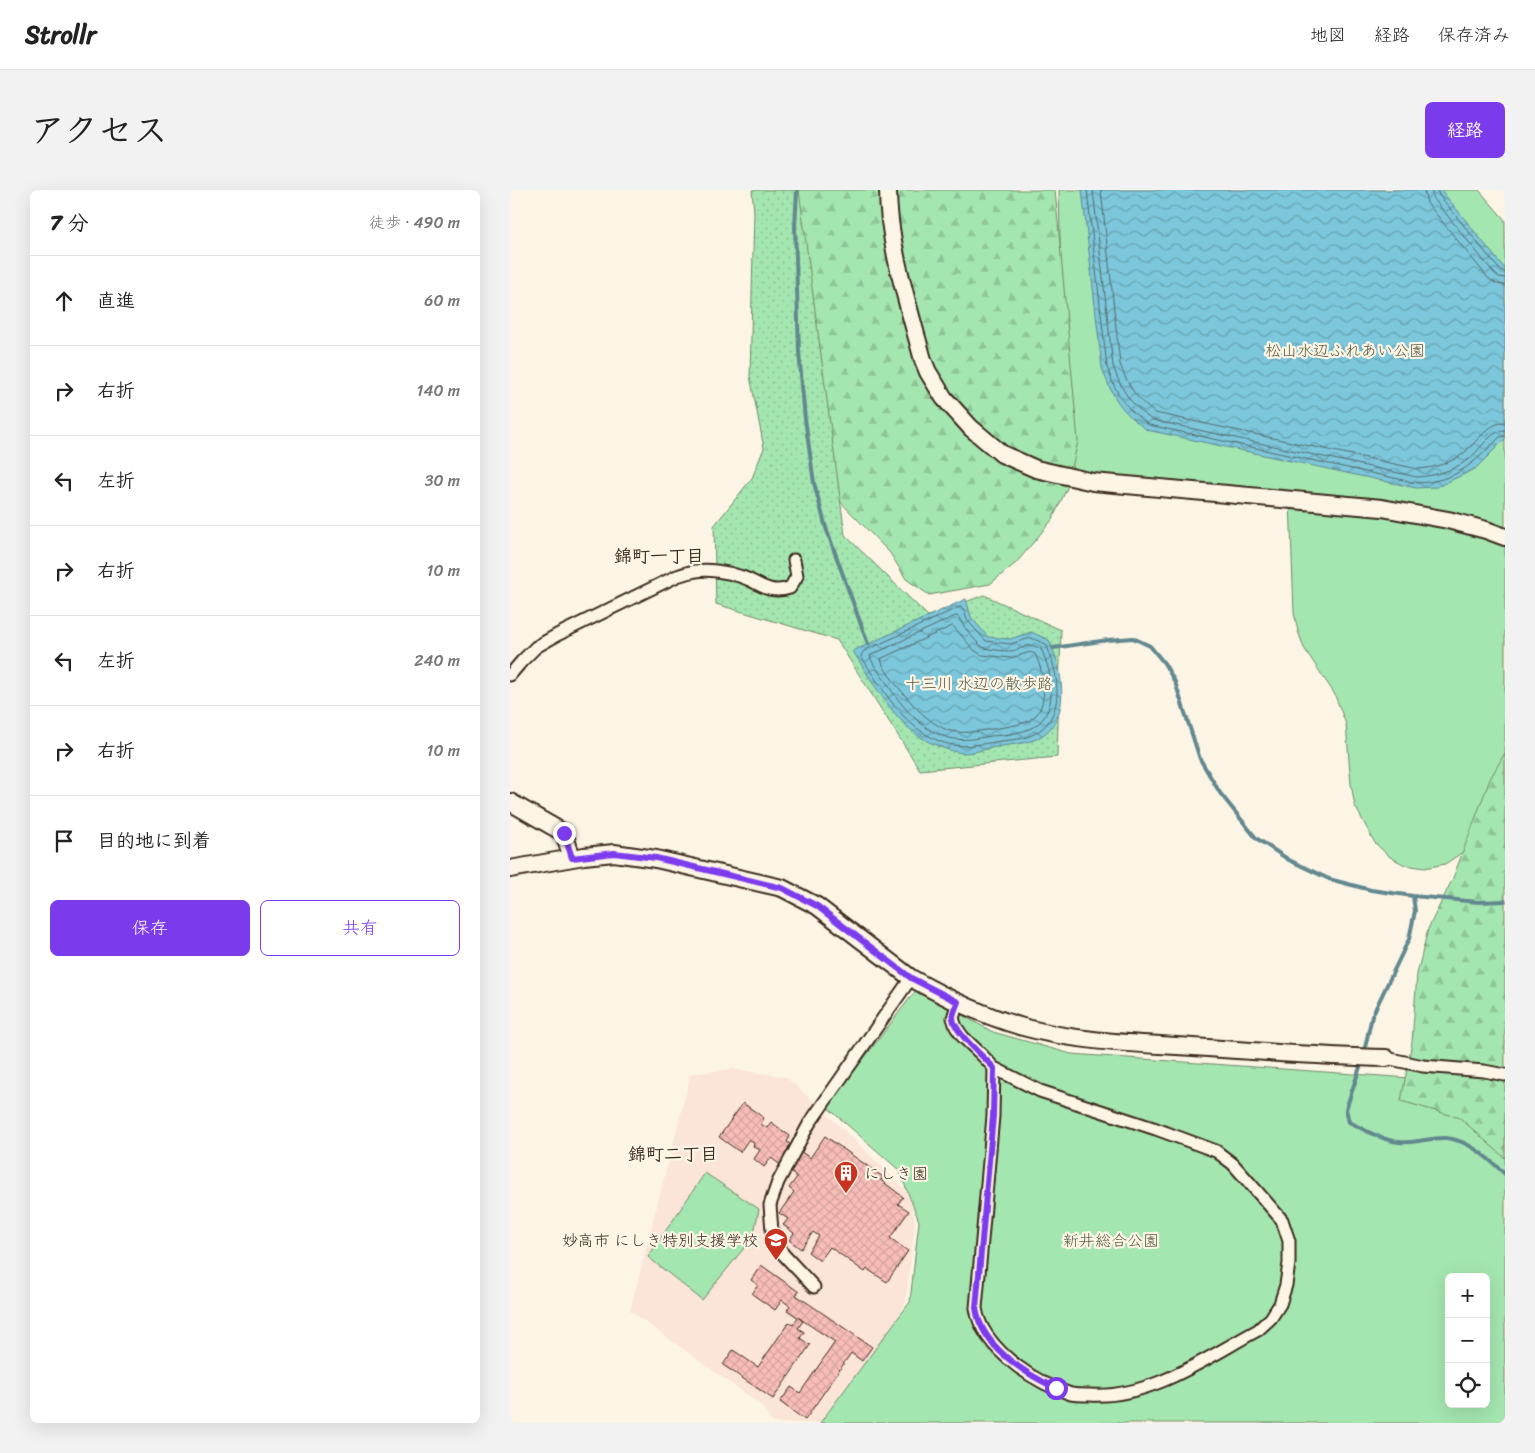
<!DOCTYPE html>
<html lang="ja">
<head>
<meta charset="utf-8">
<style>
	:root { --surface:#fff; --page:#f2f2f2; --text:#222; --muted:#767676; --line:#e0e0e0; --accent:#7c3aed }
	body { margin:0; font-family:Sriracha,"Klee One",sans-serif; background:var(--page); color:var(--text) }
	.controls { position:absolute; right:15px; bottom:15px; display:grid; overflow:hidden; border-radius:8px; box-shadow:0 5px 20px #0002 }
	.controls button { width:45px; height:45px; display:grid; place-items:center; padding:0; border:0; border-bottom:1px solid var(--line); background:var(--surface); color:var(--text); font:25px sans-serif }
	.stop { position:absolute; width:15px; height:15px; margin:-11px; border:4px solid #7c3aed; border-radius:50%; background:#fff }
	.stop.end { background:#7c3aed; border-color:#fff; box-shadow:0 1px 5px #0008 }
	.list { margin:0; padding:0; list-style:none }
	h2 { display:flex; justify-content:space-between; align-items:center; height:65px; margin:0; padding:0 20px; font-size:21px }
	h2 small { font-size:16px; font-weight:400; color:var(--muted) }
	.list li { display:grid; grid-template-columns:32px 1fr auto; gap:15px; align-items:center; box-sizing:border-box; height:90px; padding:0 20px; border-top:1px solid var(--line) }
	.list b { display:block; font-size:19px; white-space:nowrap }
	.list em { font-size:16px; font-style:normal; color:var(--muted) }
	.actions { display:flex; gap:10px; padding:15px 20px }
	.actions a { flex:1; padding:11px 0; border:1px solid var(--accent); border-radius:8px; text-align:center; font-size:18px; color:var(--accent) }
	.actions .main { background:var(--accent); color:#fff }
	.icon { flex:none; width:28px; height:28px; fill:none; stroke:currentColor; stroke-width:2; stroke-linecap:round; stroke-linejoin:round }
	.map { position:relative; flex:none; width:995px; height:1233px; overflow:hidden; border-radius:8px }
	header { display:flex; align-items:center; gap:30px; box-sizing:border-box; height:70px; padding:0 25px; background:var(--surface); border-bottom:1px solid var(--line) }
	header strong { font-size:24px }
	nav { display:flex; gap:28px; margin-inline-start:auto; font-size:18px }
	.intro { display:flex; align-items:center; justify-content:space-between; box-sizing:border-box; height:120px; padding:0 30px }
	h1 { margin:0; font-size:35px }
	.button { padding:12px 22px; border-radius:8px; background:var(--accent); color:#fff; font-size:18px; font-weight:700 }
	main { display:flex; gap:30px; padding:0 30px }
	aside { flex:1; background:var(--surface); border-radius:8px; box-shadow:0 5px 20px #0002 }
	.map>svg:first-child { display:block }
	.built { fill:#fbe4d8 }
	.grass { fill:#a4e6b0; stroke:#708867; fill-rule:evenodd }
	.forest { fill:url(#forest-firs); stroke:#708867 }
	.park { fill:url(#park-dots); stroke:#708867 }
	.water { fill:url(#water-waves); stroke:#62888f }
	.lines { fill:none; stroke-linecap:round; stroke-linejoin:round }
	.shore { stroke:#55696a; stroke-width:1 }
	.stream { stroke:#62888f; stroke-width:4 }
	.building { fill:url(#building-cross-hatch); stroke:#3b2a1e }
	.street-casing { stroke:#3b2a1e; stroke-width:15 }
	.secondary-casing { stroke:#3b2a1e; stroke-width:20 }
	.street { stroke:#fcf5e5; stroke-width:11 }
	.secondary { stroke:#fcf5e5; stroke-width:16 }
	.route { stroke:#7c3aed; stroke-width:6 }
	.labels { text-anchor:middle; stroke-width:4.5; stroke-linejoin:round; paint-order:stroke }
	.park-label { font-size:16px; fill:#555942; stroke:#fcf5e5 }
	.poi-label { font-size:16px; fill:#3b2a1e; stroke:#fcf5e5; text-anchor:start }
	.neighbourhood-label { font-size:18px; font-weight:bold; fill:#3b2a1e; stroke:#fcf5e5 }
</style>
</head>
<body>
<header>
<strong>Strollr</strong>
<nav><a>地図</a><a>経路</a><a>保存済み</a></nav>
</header>
<div class="intro"><h1>アクセス</h1><a class="button">経路</a></div>
<main>
<aside>
<h2>7 分<small>徒歩 · 490 m</small></h2>
<ul class="list">
<li><svg class="icon" aria-label="ahead" viewBox="0 0 24 24"><path d="M12 20V5M6 11l6-6 6 6"/></svg><div><b>直進</b></div><em>60 m</em></li>
<li><svg class="icon" aria-label="right" viewBox="0 0 24 24"><path d="M7 20v-9h11M14 6l5 5-5 5"/></svg><div><b>右折</b></div><em>140 m</em></li>
<li><svg class="icon" aria-label="left" viewBox="0 0 24 24"><path d="M17 20v-9H6M10 6l-5 5 5 5"/></svg><div><b>左折</b></div><em>30 m</em></li>
<li><svg class="icon" aria-label="right" viewBox="0 0 24 24"><path d="M7 20v-9h11M14 6l5 5-5 5"/></svg><div><b>右折</b></div><em>10 m</em></li>
<li><svg class="icon" aria-label="left" viewBox="0 0 24 24"><path d="M17 20v-9H6M10 6l-5 5 5 5"/></svg><div><b>左折</b></div><em>240 m</em></li>
<li><svg class="icon" aria-label="right" viewBox="0 0 24 24"><path d="M7 20v-9h11M14 6l5 5-5 5"/></svg><div><b>右折</b></div><em>10 m</em></li>
<li><svg class="icon" aria-label="arrive" viewBox="0 0 24 24"><path d="M6 21V4h12l-3 4 3 4H6"/></svg><div><b>目的地に到着</b></div></li>
</ul>
<div class="actions"><a class="main">保存</a><a>共有</a></div>
</aside>
<div class="map">
<svg width="995" height="1233" viewBox="0 0 995 1233">
	<defs>
		<pattern id="forest-firs" width="22" height="20" patternUnits="userSpaceOnUse" patternTransform="scale(1.25)"><rect width="22" height="20" fill="#a4e6b0"/><path d="M5 1l3.5 6h-7zM16 11l3.5 6h-7z" fill="#8ec597"/></pattern>
		<pattern id="park-dots" width="8" height="8" patternUnits="userSpaceOnUse" patternTransform="scale(1.25)"><rect width="8" height="8" fill="#a4e6b0"/><path d="M2 2h.1M6 6h.1" fill="none" stroke="#8ec597" stroke-width="1.8" stroke-linecap="round"/></pattern>
		<pattern id="water-waves" width="16" height="10" patternUnits="userSpaceOnUse" patternTransform="scale(1.25)"><rect width="16" height="10" fill="#7cc7db"/><path d="M0 5q4-4 8 0t8 0" fill="none" stroke="#67a2b1"/></pattern>
		<pattern id="building-cross-hatch" width="8" height="8" patternUnits="userSpaceOnUse" patternTransform="scale(1.25)"><rect width="8" height="8" fill="#f9bdb8"/><path d="M0 0l8 8M0 8l8-8" fill="none" stroke="#d6a39e"/></pattern>
	</defs>
	<rect width="100%" height="100%" fill="#fcf5e5"/>
	<filter id="ink" filterUnits="userSpaceOnUse"><feTurbulence type="fractalNoise" baseFrequency=".02" numOctaves="2"/><feDisplacementMap in="SourceGraphic" scale="10" xChannelSelector="R" yChannelSelector="G"/><feConvolveMatrix kernelMatrix="1 2 1 2 8 2 1 2 1" color-interpolation-filters="sRGB"/></filter>
	<g filter="url(#ink)">
		<!-- built -->
		<path class="built" d="M223 879 276 887 314 921 395 999 401 1012 405 1032 396 1110 389 1127 310 1233H263L251 1215 120 1121 181 884Z"/>
		<!-- grass -->
		<path class="grass" d="M549 0H969L995 30V595L959 658 935 674 915 678 895 675 880 667 865 653 845 616 841 594 836 534 824 503 794 458 788 441 784 423 780 310 555 286Z
			M406 800 483 842 561 864 914 889 995 887V1233H310L400 1112 409 1031 389 980 317 917ZM939 1087H976V1214H939Z
			M195 983 249 1019 243 1047 192 1110 138 1067Z"/>
		<!-- forest -->
		<path class="forest" d="M268 0H545L568 251 558 296 542 330 506 373 480 394 419 405 396 389 380 363 320 301Z
			M995 563V968L950 928 891 911 902 852 907 784 918 739 943 688 980 589Z"/>
		<!-- park -->
		<path class="park" d="M242 0H289L335 345 418 426 474 405 551 440 547 567 410 580 327 450 206 414 204 336 242 288 254 258 240 186 244 22Z"/>
		<!-- water -->
		<path class="water" d="M572 0H931L995 79V249L965 279 927 297 906 298 637 240C611 221 603 209 592 178Z
			M456 409 461 427 478 447 500 449 521 442 539 450C553 481 564 533 524 550 512 554 498 555 486 557 476 559 463 563 453 563 441 562 427 556 417 551 386 535 361 490 343 461Z"/>
		<g class="lines">
			<!-- shore -->
			<path class="shore" d="M577 0 597 177C607 206 614 217 639 235L907 293C947 291 962 274 990 247L995 246
				M583 0 603 176C612 201 620 214 642 230L907 287C925 286 944 280 959 269 970 260 980 241 995 240
				M591 0 610 174C618 196 626 209 645 223L908 279C924 278 942 273 955 262 967 252 978 233 995 232
				M914 0 917 13 979 89 987 94 995 95
				M921 0 924 9 984 83 989 87 995 88
				M927 0 929 5 989 79 995 82
				M450 417 453 418 457 430 476 451 500 454 521 448 536 454C549 483 557 529 522 545 511 550 496 550 485 552 459 556 443 560 419 546 389 530 369 494 351 466L353 462Z
				M446 426 449 427C451 434 466 453 473 457 480 460 494 461 501 461 515 459 517 451 531 459 543 483 550 527 519 539 507 544 493 545 481 546 458 550 444 553 422 541 404 531 389 512 378 495 372 486 363 476 360 466Z
				M443 436 464 460 472 465 501 468 520 462 525 464C535 484 541 522 516 532 506 536 493 537 482 539 467 541 453 545 437 540 416 531 403 515 389 498 383 490 373 479 371 469Z"/>
			<!-- stream -->
			<path class="stream" d="M287 0 285 37 289 162 295 229 304 293 316 338 358 454
				M543 458 598 450 623 448 640 456 654 473 665 492 690 569 710 603 746 648 779 670 819 689 861 700 903 706 968 712 995 711
				M854 862 862 826 899 749 905 721 903 706
				M852 871 836 919 839 932C855 940 871 950 889 952 905 954 921 947 936 948 959 950 979 969 995 984"/>
		</g>
		<!-- building -->
		<path class="building" d="M233 913 254 928 251 934 257 938 261 932 280 946 277 952 300 968 315 946 373 987 371 990 393 1007 388 1014 399 1021 380 1048 398 1061 377 1092 357 1079 355 1082 320 1057 310 1071 298 1062 309 1046 303 1042 291 1059 279 1050 284 1043 273 1035 278 1029 269 1023 284 1002 279 998 287 987 261 968 254 977 244 969 250 960 243 956 244 953 239 949 230 962 209 947Z
			M251 1075 289 1102 286 1105 362 1157 352 1171 341 1163 295 1230 270 1212 281 1197 290 1203 325 1152 277 1120 280 1116 272 1110 265 1120 242 1104 248 1095 241 1090Z
			M288 1127 293 1131 288 1138 294 1142 290 1148 300 1155 263 1209 213 1175 223 1160 248 1177 279 1132 283 1135Z"/>
		<g class="lines">
			<defs>
				<path id="street" d="M0 485 12 471 26 457 47 445 167 386C173 384 180 382 186 381 199 379 217 382 229 386 250 392 256 405 280 398L287 386 284 370
					M448 812 443 828 446 837 453 847 472 865 484 878 530 901 646 939 706 961 723 974 772 1030 779 1051V1073L776 1095 770 1114 761 1128 748 1140C696 1168 640 1209 580 1205 573 1205 567 1205 561 1204 541 1198 523 1188 507 1176 489 1162 469 1141 466 1118L483 926 484 878
					M876 868 913 876 974 881 995 885
					M304 1097 273 1064 262 1041 260 1015 268 992 299 934 401 788"/>
				<path id="secondary" d="M378 0C378 54 399 117 413 170L418 182 434 208 461 238 492 264 526 279 583 292 872 318 938 330 976 340 995 347
					M0 612 54 643 62 668
					M0 679 74 666 104 663 146 669 272 698 307 716 401 788C436 808 474 826 513 837 563 851 616 853 667 856 737 861 806 866 876 868"/>
			</defs>
			<!-- street casing -->
			<use href="#street" class="street-casing"/>
			<!-- secondary casing -->
			<use href="#secondary" class="secondary-casing"/>
			<!-- street -->
			<use href="#street" class="street"/>
			<!-- secondary -->
			<use href="#secondary" class="secondary"/>
		</g>
	</g>
	<g class="lines" filter="url(#ink)">
		<!-- route -->
		<path class="route" d="M54 643 62 668 104 663 146 668 272 698 307 716 401 788 448 812C446 817 443 823 443 828 444 842 474 867 484 878L483 926 466 1118C471 1156 515 1184 546 1198"/>
	</g>
	<!-- icons -->
	<defs>
		<symbol id="building-pin" viewBox="-11 -11 22 30"><path d="M0 17L-7.5 6A9.5 9.5 0 1 1 7.5 6Z" fill="#c8321e" stroke="#fcf5e5"/><path d="M-4-6H4V6H1V3H-1V6H-4ZM-2.5-4.3h1.7v1.8h-1.7ZM.8-4.3h1.7v1.8H.8ZM-2.5-1h1.7V.8h-1.7ZM.8-1h1.7V.8H.8Z" fill="#fff"/></symbol>
		<symbol id="school-pin" viewBox="-11 -11 22 30"><path d="M0 17L-7.5 6A9.5 9.5 0 1 1 7.5 6Z" fill="#c8321e" stroke="#fcf5e5"/><path d="M0-5L7-2L0 1L-7-2ZM-4 1L0 2.5L4 1V4Q0 6-4 4Z" fill="#fff"/></symbol>
	</defs>
	<g fill-rule="evenodd">
		<use href="#building-pin" x="322" y="969" width="28" height="38"/>
		<use href="#school-pin" x="252" y="1036" width="28" height="38"/>
	</g>
	<g class="labels">
		<!-- park labels -->
		<g class="park-label">
			<text x="835" y="166">松山水辺ふれあい公園</text>
			<text x="469" y="499">十三川 水辺の散歩路</text>
			<text x="601" y="1056">新井総合公園</text>
		</g>
		<!-- poi labels -->
		<g class="poi-label">
			<text x="354" y="989">にしき園</text>
			<text x="248" y="1056" text-anchor="end">妙高市 にしき特別支援学校</text>
		</g>
		<!-- neighbourhood labels -->
		<g class="neighbourhood-label">
			<text x="149" y="372">錦町一丁目</text>
			<text x="163" y="970">錦町二丁目</text>
		</g>
	</g>
</svg>
<div class="controls">
<button>+</button>
<button>−</button>
<button><svg class="icon" aria-label="locate" viewBox="0 0 24 24"><circle cx="12" cy="12" r="6"/><path d="M12 2v4M12 18v4M2 12h4M18 12h4"/></svg></button>
</div>
<div class="stop" style="left:546px;top:1198px"></div>
<div class="stop end" style="left:54px;top:643px"></div>
</div>
</main>
</body>
</html>
